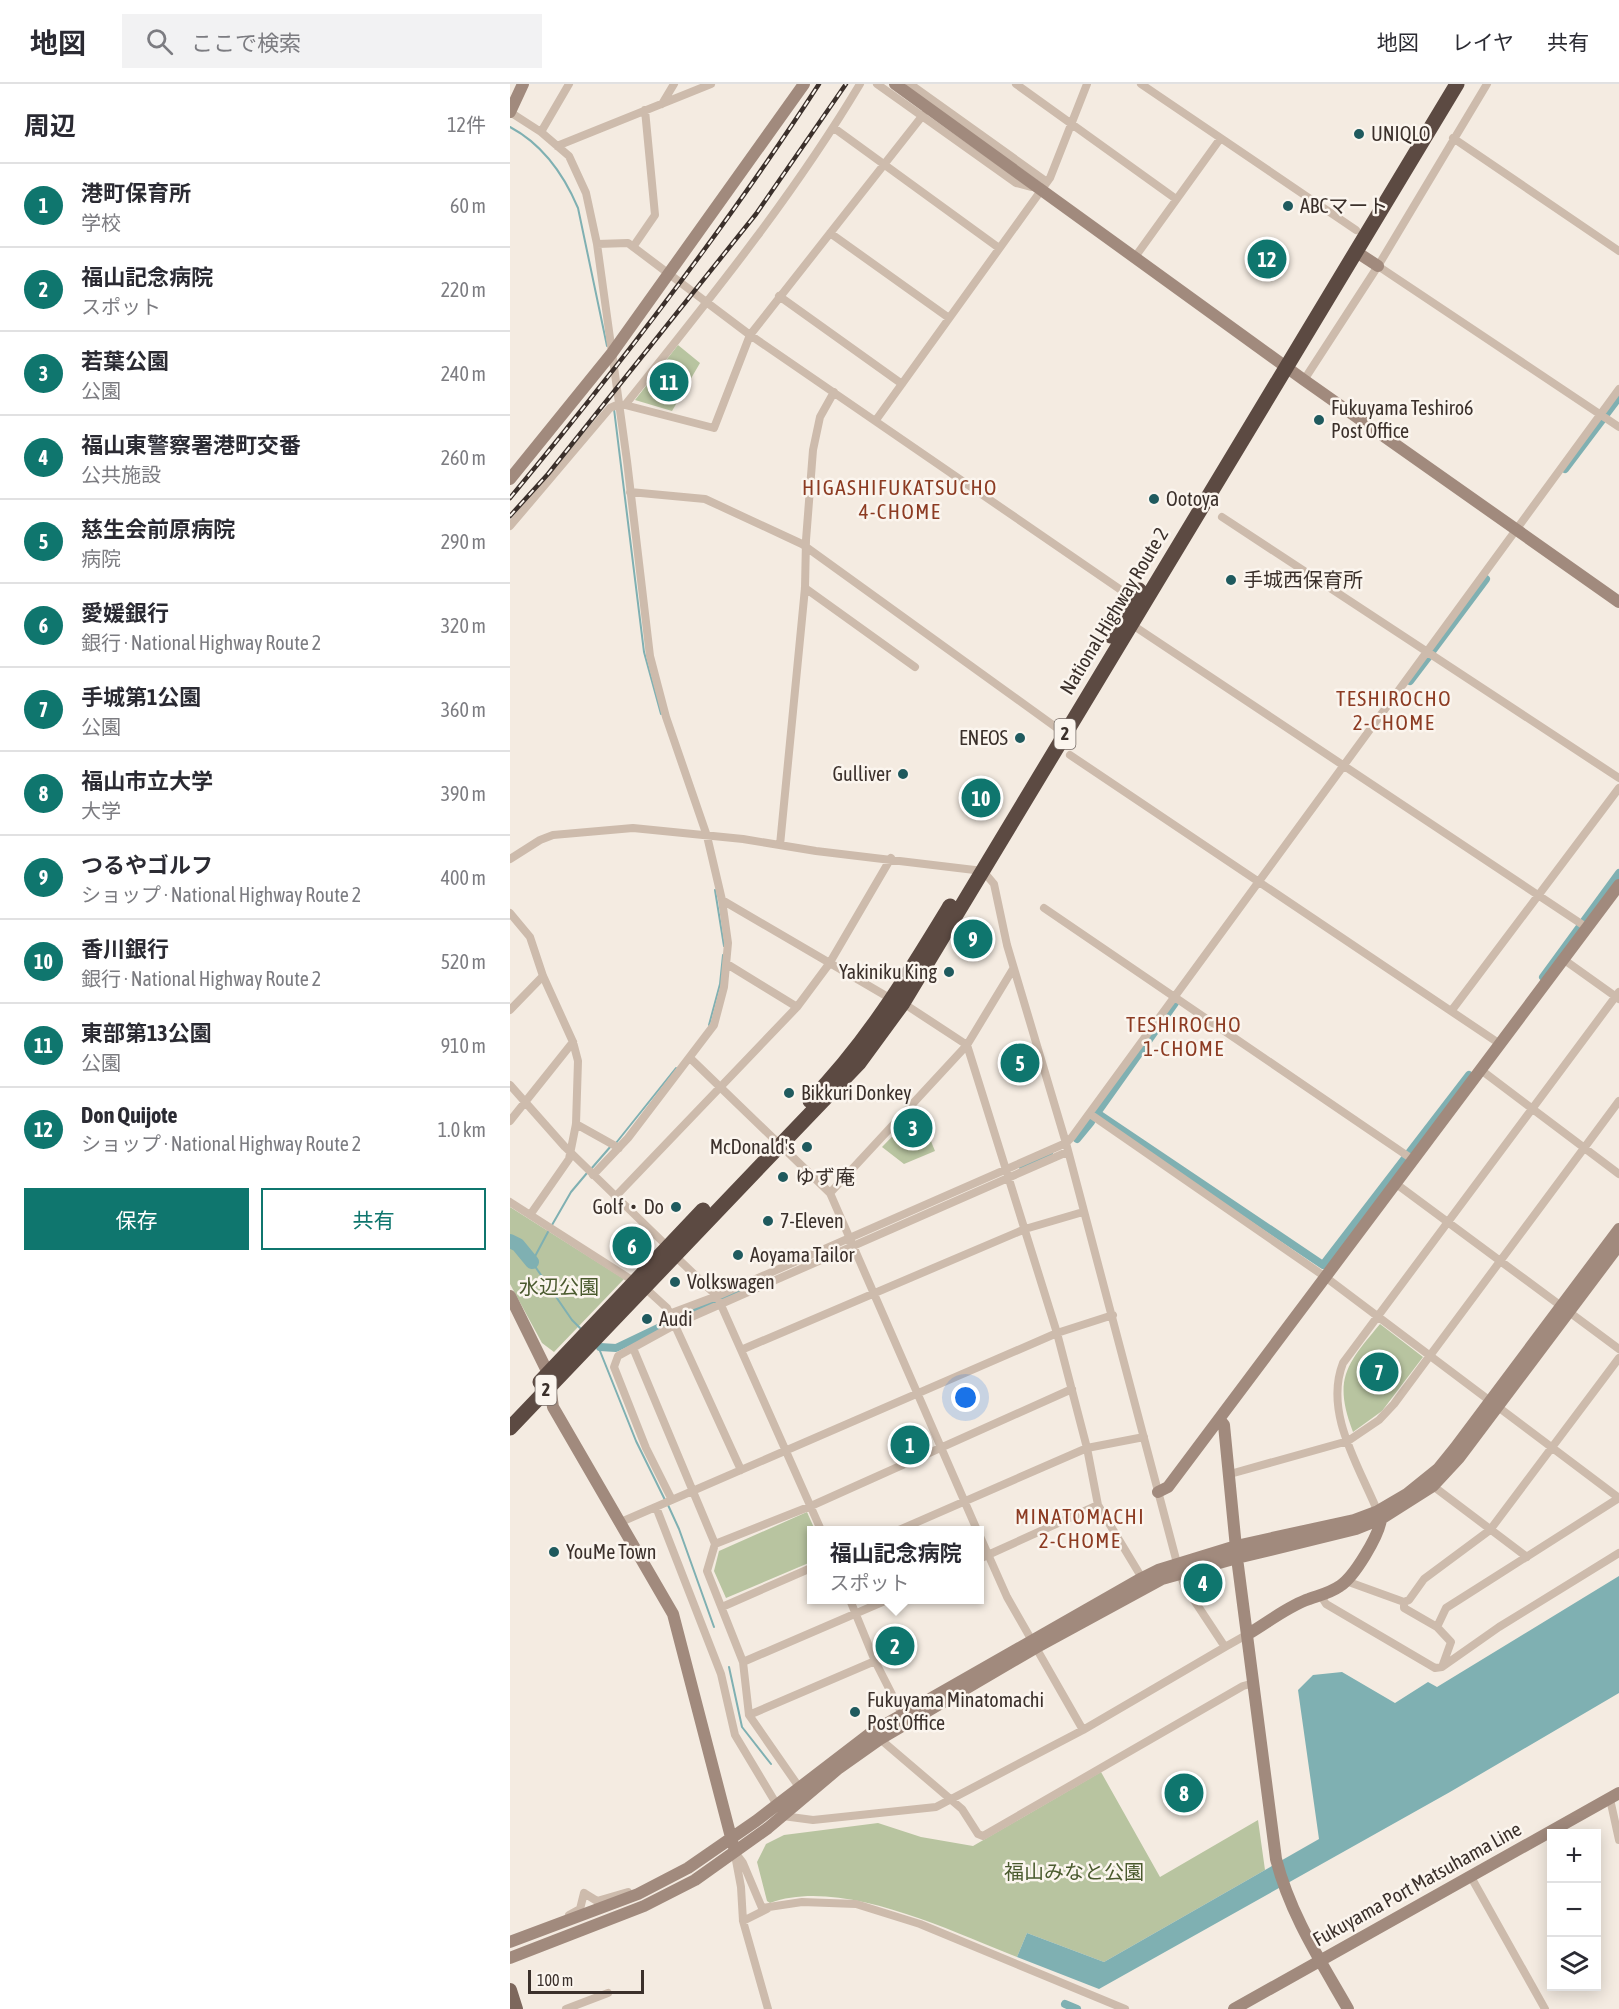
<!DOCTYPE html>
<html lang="ja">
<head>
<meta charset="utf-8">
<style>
	:root { --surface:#fff; --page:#f2f2f3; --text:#2b2b33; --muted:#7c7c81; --line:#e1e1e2; --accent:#0f766e }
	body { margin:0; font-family:"Asap Condensed","Noto Sans JP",sans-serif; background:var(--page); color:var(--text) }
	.controls { position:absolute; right:18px; bottom:18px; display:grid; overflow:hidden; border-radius:0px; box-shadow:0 3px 15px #0003 }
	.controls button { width:54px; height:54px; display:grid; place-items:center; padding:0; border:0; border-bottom:2px solid var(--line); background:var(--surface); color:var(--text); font:30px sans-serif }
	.scale { position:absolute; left:18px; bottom:15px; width:116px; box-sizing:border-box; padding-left:6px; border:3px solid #3b302b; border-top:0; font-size:16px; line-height:21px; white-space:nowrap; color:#3b302b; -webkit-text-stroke:4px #fbf5ee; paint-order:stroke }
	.you { position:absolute; left:456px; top:1314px; width:21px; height:21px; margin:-15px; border:4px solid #fff; border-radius:50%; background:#1a73e8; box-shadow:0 0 0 9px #1a73e833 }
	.badge { display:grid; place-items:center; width:39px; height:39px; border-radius:50%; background:var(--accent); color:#fff; font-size:20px; font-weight:700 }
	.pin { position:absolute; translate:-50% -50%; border:3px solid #fff; box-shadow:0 2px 6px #0006 }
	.popup { position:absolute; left:297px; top:1442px; width:177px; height:78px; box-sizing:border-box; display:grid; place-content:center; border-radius:0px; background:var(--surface); filter:drop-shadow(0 2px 4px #0005); font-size:20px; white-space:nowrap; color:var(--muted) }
	.popup b { font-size:22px; color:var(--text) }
	.popup::after { content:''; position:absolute; left:50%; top:100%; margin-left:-12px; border:12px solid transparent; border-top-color:var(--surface) }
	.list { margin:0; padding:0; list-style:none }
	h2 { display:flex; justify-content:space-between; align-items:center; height:78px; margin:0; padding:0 24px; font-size:26px }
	h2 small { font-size:20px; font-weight:400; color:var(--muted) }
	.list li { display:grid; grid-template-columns:39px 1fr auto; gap:18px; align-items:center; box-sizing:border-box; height:84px; padding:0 24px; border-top:2px solid var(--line) }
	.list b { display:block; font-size:22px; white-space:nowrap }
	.list p { margin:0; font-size:20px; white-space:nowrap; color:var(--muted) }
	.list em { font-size:20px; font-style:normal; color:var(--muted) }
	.actions { display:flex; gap:12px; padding:18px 24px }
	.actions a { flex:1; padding:14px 0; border:2px solid var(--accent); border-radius:0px; text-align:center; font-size:21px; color:var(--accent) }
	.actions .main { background:var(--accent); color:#fff }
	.icon { flex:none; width:33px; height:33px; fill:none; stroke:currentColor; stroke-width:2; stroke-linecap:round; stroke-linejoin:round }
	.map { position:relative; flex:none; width:1109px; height:1925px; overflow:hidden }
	header { display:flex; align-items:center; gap:36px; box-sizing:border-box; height:84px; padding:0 30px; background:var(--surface); border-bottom:2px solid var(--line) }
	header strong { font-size:28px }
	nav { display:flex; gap:33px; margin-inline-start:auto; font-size:21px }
	.search { width:420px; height:54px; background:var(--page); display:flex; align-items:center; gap:15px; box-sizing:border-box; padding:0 21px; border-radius:0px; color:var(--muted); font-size:22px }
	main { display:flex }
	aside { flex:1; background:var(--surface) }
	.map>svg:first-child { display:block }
	.green { fill:#b8c4a0 }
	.water { fill:#7fb0b2 }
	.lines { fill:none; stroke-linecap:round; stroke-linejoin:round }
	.stream { stroke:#7fb0b2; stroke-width:2 }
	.canal { stroke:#7fb0b2; stroke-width:8 }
	.river { stroke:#7fb0b2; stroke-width:14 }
	.street { stroke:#cdbbac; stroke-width:8 }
	.secondary { stroke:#a18a7d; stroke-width:12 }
	.primary { stroke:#7d675c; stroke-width:14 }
	.highway { stroke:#5c4a42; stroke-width:15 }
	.rail-casing { stroke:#3b302b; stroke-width:4.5 }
	.rail { stroke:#fbf5ee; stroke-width:2; stroke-dasharray:7; stroke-linecap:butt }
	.poi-dot { fill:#1f5a5e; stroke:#fbf5ee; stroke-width:2 }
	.labels { text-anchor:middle; stroke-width:5; stroke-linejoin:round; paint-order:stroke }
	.shield { fill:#fbf5ee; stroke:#756b66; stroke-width:1.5 }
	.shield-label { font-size:18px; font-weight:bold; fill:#3b302b }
	.poi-label { font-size:20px; fill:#3b302b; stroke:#fbf5ee; text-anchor:start }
	.street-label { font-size:20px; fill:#3b302b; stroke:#fbf5ee }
	.park-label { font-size:20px; fill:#4a5a2e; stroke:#fbf5ee }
	.neighbourhood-label { font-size:21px; letter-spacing:1.5px; fill:#8c3b22; stroke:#fbf5ee }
</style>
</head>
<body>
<header>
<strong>地図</strong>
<div class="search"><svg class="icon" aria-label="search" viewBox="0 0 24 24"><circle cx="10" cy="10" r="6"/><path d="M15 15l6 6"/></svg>ここで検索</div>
<nav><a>地図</a><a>レイヤ</a><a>共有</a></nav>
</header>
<main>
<aside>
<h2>周辺<small>12件</small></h2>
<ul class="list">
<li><span class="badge">1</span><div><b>港町保育所</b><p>学校</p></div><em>60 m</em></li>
<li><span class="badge">2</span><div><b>福山記念病院</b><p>スポット</p></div><em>220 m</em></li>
<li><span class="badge">3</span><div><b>若葉公園</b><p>公園</p></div><em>240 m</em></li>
<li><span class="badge">4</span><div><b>福山東警察署港町交番</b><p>公共施設</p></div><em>260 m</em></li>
<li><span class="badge">5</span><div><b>慈生会前原病院</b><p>病院</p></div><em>290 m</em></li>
<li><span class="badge">6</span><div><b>愛媛銀行</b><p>銀行 · National Highway Route 2</p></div><em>320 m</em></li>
<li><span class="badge">7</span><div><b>手城第1公園</b><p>公園</p></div><em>360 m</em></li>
<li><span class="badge">8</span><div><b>福山市立大学</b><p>大学</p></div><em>390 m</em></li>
<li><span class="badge">9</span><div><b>つるやゴルフ</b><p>ショップ · National Highway Route 2</p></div><em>400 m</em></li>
<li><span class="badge">10</span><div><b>香川銀行</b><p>銀行 · National Highway Route 2</p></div><em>520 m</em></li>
<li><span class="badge">11</span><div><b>東部第13公園</b><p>公園</p></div><em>910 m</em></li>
<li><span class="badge">12</span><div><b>Don Quijote</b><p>ショップ · National Highway Route 2</p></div><em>1.0 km</em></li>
</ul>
<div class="actions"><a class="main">保存</a><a>共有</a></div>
</aside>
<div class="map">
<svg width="1109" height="1925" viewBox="0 0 1109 1925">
	<rect width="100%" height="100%" fill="#f4ebe1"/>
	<!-- green -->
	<path class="green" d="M168 261 190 279 162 327 125 316Z
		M408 1026 425 1067 394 1080 372 1063Z
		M0 1123 114 1195 44 1268 32 1259 0 1200Z
		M870 1240 913 1273 872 1327 843 1348C823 1295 836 1281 870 1240Z
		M297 1428 305 1446H301V1478L216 1514 204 1487 209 1467Z
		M591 1688 650 1793 748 1736 755 1786 594 1878 517 1849 507 1873C440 1847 331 1793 260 1819L257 1817 247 1778 256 1760 274 1751 368 1739 411 1753 463 1762Z"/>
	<!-- water -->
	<path class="water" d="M1109 1492V1609L940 1708 589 1905 507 1873 517 1849 594 1878 809 1755 788 1606 803 1591 832 1588 885 1619 918 1598 927 1603Z"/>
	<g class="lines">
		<!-- stream -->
		<path class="stream" d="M0 43C32 60 54 91 68 124L97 262
			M104 325 134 568 151 630
			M205 806 214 862
			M199 941 210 900 213 871
			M106 1059 166 984
			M81 1085 101 1062
			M42 1141 61 1108 77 1089
			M39 1146 22 1178 62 1236 71 1245
			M88 1262 126 1357 155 1416
			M158 1421 169 1445 204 1543
			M219 1583 232 1643 261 1680"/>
		<!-- canal -->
		<path class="canal" d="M1097 329 1109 313
			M1055 385 1092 336
			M923 566 976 495
			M900 597 919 572
			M1033 893 1109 789
			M665 919 587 1029 813 1181 959 991
			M567 1055 581 1038
			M513 1083 539 1070
			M90 1263 106 1264 152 1242 157 1236 238 1204
			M555 1920 567 1925"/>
		<!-- river -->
		<path class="river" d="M0 1157 8 1161 22 1178"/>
		<!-- street -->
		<path class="street" d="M367 0 506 99 522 103
			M400 0 537 98
			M506 0 666 115
			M631 0 846 146
			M152 20 164 0
			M0 28 31 48 59 72 76 109 87 160 117 377 140 572 156 633 197 752 212 816 218 859 214 903 204 941 118 1054 83 1091
			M324 44 489 164
			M31 48 59 0
			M943 54 1109 167
			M47 62 201 0
			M320 149 439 234
			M87 160 118 159 240 251 627 517
			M123 163 145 131 135 26
			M625 173 710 55
			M868 182 1109 343
			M269 212 392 300
			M794 296 868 182 977 0
			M115 321 204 344 240 251 413 31
			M366 336 540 94 577 0
			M120 408 195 415 292 460 547 644
			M712 433 1109 694
			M0 442 100 324 109 320 115 321C198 217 282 114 350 0
			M295 504 405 583
			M621 540 1076 843
			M560 671 990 960
			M270 761 295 504 296 456 303 366 310 333 324 308
			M0 775 30 756 43 751 123 744 233 755 306 767 473 787 484 800 497 861 556 1059 667 1479
			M212 816 383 916
			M534 824 902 1075
			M0 829 20 853 33 892 63 958 68 977 66 1040 59 1075 20 1131
			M1053 875 1109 915
			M217 880 287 923
			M393 919 457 961 547 1249 577 1364 588 1421 632 1494
			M0 926 33 892
			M942 926 1109 704
			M180 974 320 1109 467 1446
			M971 986 1109 1090
			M0 1001 55 1063 158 1163
			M580 1030 814 1192 1109 1414
			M0 1037 63 958
			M66 1040 109 1064
			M885 1099 1109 1265
			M320 1109 457 961 503 885
			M105 1113 287 923 319 880 381 774
			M0 1118 125 1198
			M165 1172 207 1212 311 1446
			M134 1203 157 1224 231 1386
			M159 1230 207 1212 556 1059 562 1053 1109 305
			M123 1264 205 1460 197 1487 233 1578 239 1631 289 1703
			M231 1266 515 1145 573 1128
			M720 1390 838 1357 869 1336 884 1320 1109 1017
			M923 1402 1017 1473
			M162 1416 136 1364 104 1283 108 1272 170 1238 557 1068
			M146 1423 211 1590 225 1651 267 1721
			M869 1431C851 1385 813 1330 833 1279L1109 908
			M111 1438 547 1249 603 1231
			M389 1446 577 1364 634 1353
			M469 1450 497 1513 573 1646
			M205 1460 301 1422 562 1305
			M469 1475 588 1421
			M670 1489 674 1501 715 1563 738 1550
			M836 1497 894 1518V1524L927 1543 941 1558 932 1583
			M811 1512 816 1520 925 1584 932 1583 989 1543 1109 1469
			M340 1516 365 1577 392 1630
			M894 1518 899 1516 914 1495 980 1446 1109 1274
			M212 1523 301 1484
			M927 1543 936 1524 1109 1414
			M233 1578 377 1516
			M239 1631 365 1577
			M370 1655 452 1725 468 1750 473 1752 733 1602 744 1599
			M1100 1715 1109 1756
			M273 1732 303 1736 426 1723 573 1646 715 1563
			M224 1767 233 1779 252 1824 292 1818 346 1820 410 1840 615 1925
			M225 1771 231 1803 233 1837 258 1925
			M961 1793 1035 1925
			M74 1809 87 1817 118 1808
			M59 1831 70 1825 74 1809
			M233 1837 257 1825
			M56 1925 98 1909"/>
		<!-- secondary -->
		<path class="secondary" d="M385 0 794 296 1109 518
			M0 28 13 0
			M845 167 868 182
			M0 395 102 269 294 0
			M0 1212 38 1289 43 1323 163 1530 223 1761
			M710 1336 714 1341 727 1474 766 1775C780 1830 810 1876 838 1925
			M648 1408 658 1403 1109 801
			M738 1550C757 1539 778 1522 799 1515 810 1511 820 1509 830 1502 844 1493 869 1452 871 1435
			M0 1858 128 1810 178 1784 246 1737 362 1648 632 1494 648 1486 726 1462 844 1436 868 1427 897 1410 928 1385 945 1364 1109 1145
			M0 1874 134 1822 185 1796 258 1744 329 1684 370 1655 527 1563 652 1495 727 1474 846 1445 871 1435 923 1402 949 1374 1109 1161
			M724 1925 1109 1709"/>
		<!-- primary -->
		<path class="primary" d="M0 1906 6 1925"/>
		<!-- highway -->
		<path class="highway" d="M601 552 629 506
			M300 1017C357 959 398 891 440 822
			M30 1298 193 1126
			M0 1344 279 1052 349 979 393 919 947 0"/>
		<defs>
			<path id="rail" d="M0 414C110 281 215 145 309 0
				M0 432 38 390 246 130 336 0"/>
		</defs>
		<!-- rail casing -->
		<use href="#rail" class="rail-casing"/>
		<!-- rail -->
		<use href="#rail" class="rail"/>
	</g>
	<!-- markers -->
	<g class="poi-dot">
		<circle cx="849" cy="50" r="6"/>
		<circle cx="778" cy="122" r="6"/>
		<circle cx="809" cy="336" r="6"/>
		<circle cx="644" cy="415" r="6"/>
		<circle cx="721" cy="496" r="6"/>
		<circle cx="510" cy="654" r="6"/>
		<circle cx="393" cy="690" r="6"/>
		<circle cx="439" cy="888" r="6"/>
		<circle cx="279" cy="1009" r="6"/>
		<circle cx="297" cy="1063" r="6"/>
		<circle cx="273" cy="1093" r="6"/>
		<circle cx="166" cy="1123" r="6"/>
		<circle cx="258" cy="1137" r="6"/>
		<circle cx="228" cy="1171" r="6"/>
		<circle cx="165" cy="1198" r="6"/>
		<circle cx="137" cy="1235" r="6"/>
		<circle cx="44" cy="1468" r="6"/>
		<circle cx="345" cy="1628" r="6"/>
	</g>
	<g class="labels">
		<!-- shield labels -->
		<g class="shield">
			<rect x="544.5" y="635" width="21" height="30" rx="4.5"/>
			<rect x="25.5" y="1291" width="21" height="30" rx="4.5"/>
		</g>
		<g class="shield-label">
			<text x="555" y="656">2</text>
			<text x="36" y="1312">2</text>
		</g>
		<!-- poi labels -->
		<g class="poi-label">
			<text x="861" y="57">UNIQLO</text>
			<text x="790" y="129">ABCマート</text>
			<text x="821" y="331">Fukuyama Teshiro6<tspan x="821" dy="23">Post Office</tspan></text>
			<text x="656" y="422">Ootoya</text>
			<text x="733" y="503">手城西保育所</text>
			<text x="498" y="661" text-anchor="end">ENEOS</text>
			<text x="381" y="697" text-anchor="end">Gulliver</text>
			<text x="427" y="895" text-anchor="end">Yakiniku King</text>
			<text x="291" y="1016">Bikkuri Donkey</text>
			<text x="285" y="1070" text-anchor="end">McDonald's</text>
			<text x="285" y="1100">ゆず庵</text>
			<text x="154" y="1130" text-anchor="end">Golf・Do</text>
			<text x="270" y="1144">7-Eleven</text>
			<text x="240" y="1178">Aoyama Tailor</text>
			<text x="177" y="1205">Volkswagen</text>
			<text x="149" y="1242">Audi</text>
			<text x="56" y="1475">YouMe Town</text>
			<text x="357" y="1623">Fukuyama Minatomachi<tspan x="357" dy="23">Post Office</tspan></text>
		</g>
		<!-- street labels -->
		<g class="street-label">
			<text transform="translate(604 527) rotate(-59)" y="7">National Highway Route 2</text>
			<text transform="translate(907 1800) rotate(-29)" y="7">Fukuyama Port Matsuhama Line</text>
		</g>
		<!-- park labels -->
		<g class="park-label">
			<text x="49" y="1210">水辺公園</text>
			<text x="564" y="1795">福山みなと公園</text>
		</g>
		<!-- neighbourhood labels -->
		<g class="neighbourhood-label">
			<text x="390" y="411">HIGASHIFUKATSUCHO<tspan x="390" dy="24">4-CHOME</tspan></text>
			<text x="884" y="622">TESHIROCHO<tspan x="884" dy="24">2-CHOME</tspan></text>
			<text x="674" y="948">TESHIROCHO<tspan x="674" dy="24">1-CHOME</tspan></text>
			<text x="570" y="1440">MINATOMACHI<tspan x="570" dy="24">2-CHOME</tspan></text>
		</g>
	</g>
</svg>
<div class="controls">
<button>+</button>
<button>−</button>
<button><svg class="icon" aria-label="layers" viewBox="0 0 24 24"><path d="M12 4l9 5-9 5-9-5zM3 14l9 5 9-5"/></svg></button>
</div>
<div class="scale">100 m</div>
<div class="you"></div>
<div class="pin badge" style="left:400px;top:1361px">1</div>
<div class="pin badge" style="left:385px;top:1562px">2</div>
<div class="popup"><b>福山記念病院</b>スポット</div>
<div class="pin badge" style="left:403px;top:1044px">3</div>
<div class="pin badge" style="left:693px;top:1499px">4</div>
<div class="pin badge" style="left:510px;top:979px">5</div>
<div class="pin badge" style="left:122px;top:1162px">6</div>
<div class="pin badge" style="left:869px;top:1288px">7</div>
<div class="pin badge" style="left:674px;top:1709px">8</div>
<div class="pin badge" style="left:463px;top:855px">9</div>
<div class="pin badge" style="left:471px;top:714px">10</div>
<div class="pin badge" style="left:159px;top:298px">11</div>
<div class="pin badge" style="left:757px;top:175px">12</div>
</div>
</main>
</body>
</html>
